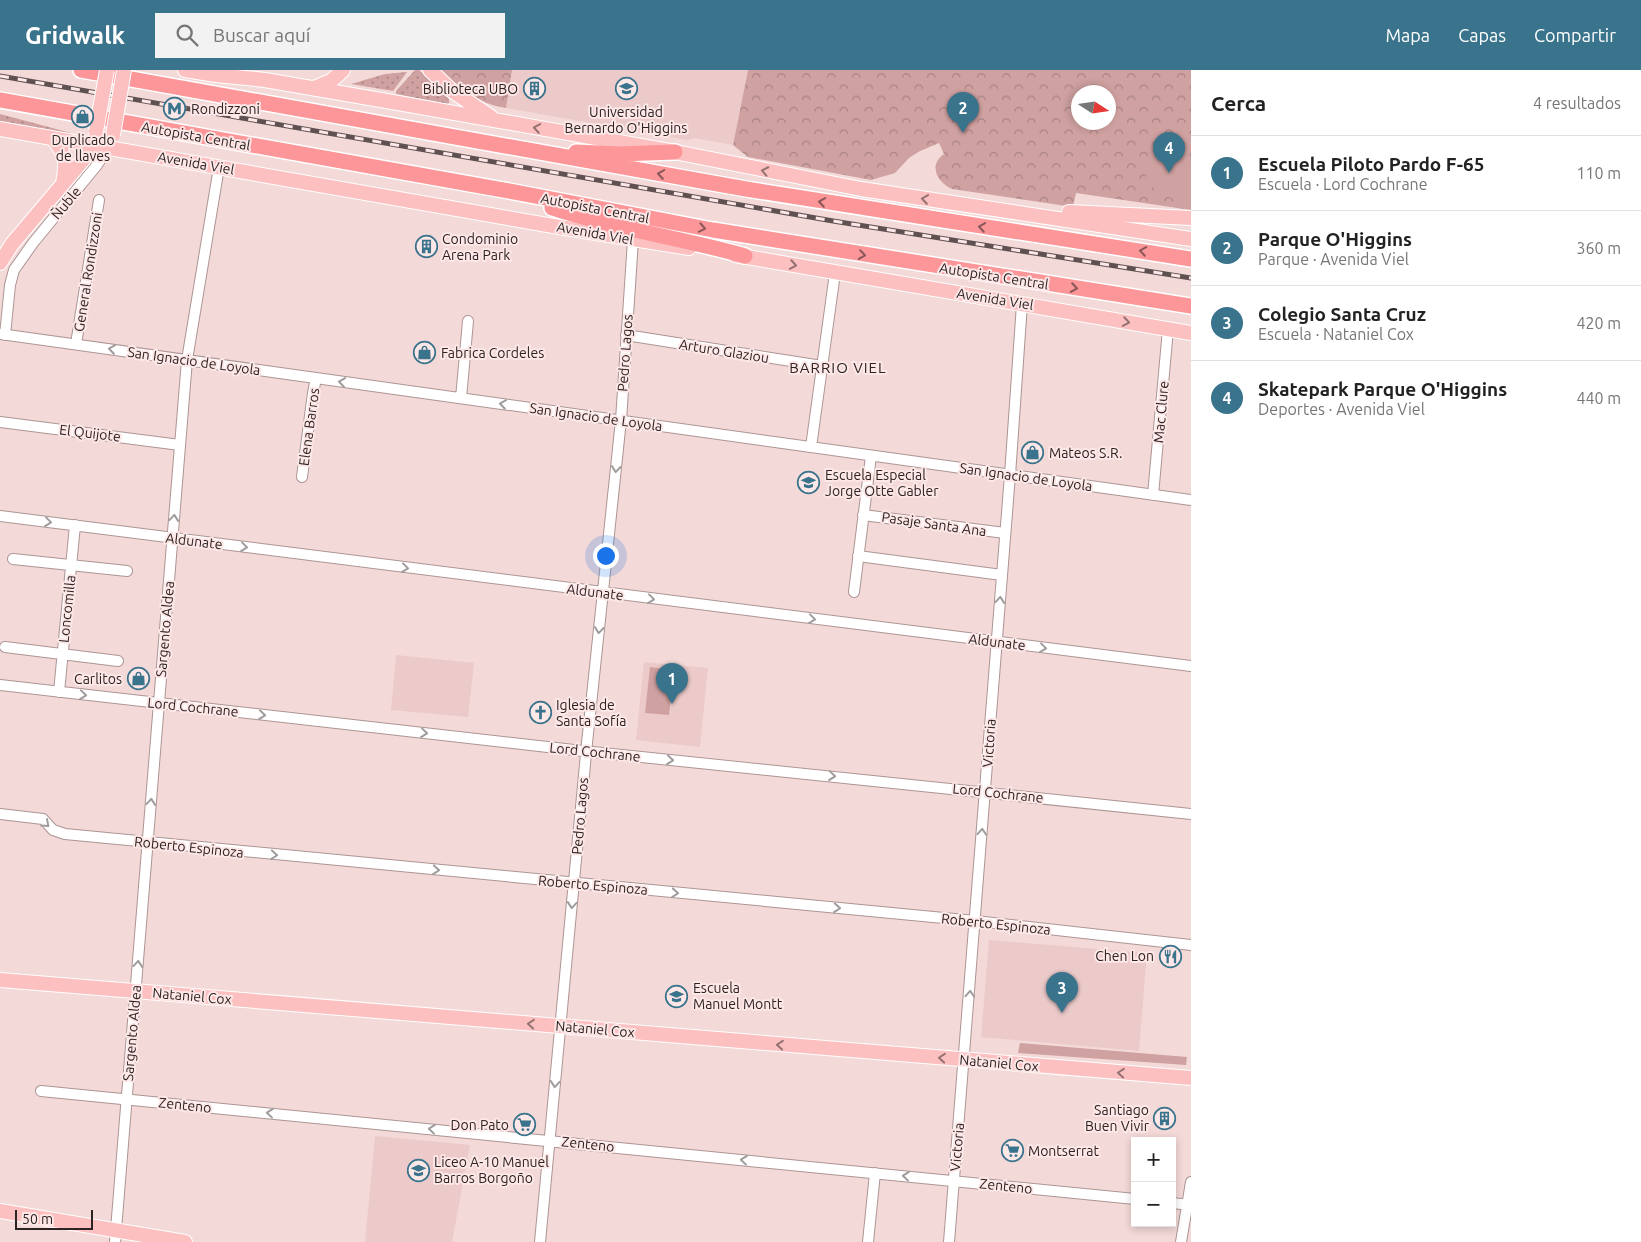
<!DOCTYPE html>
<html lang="es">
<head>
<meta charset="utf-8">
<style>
	:root { --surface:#fff; --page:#f2f2f2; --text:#222; --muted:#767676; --line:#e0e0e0; --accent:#3a738c }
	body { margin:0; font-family:Ubuntu,sans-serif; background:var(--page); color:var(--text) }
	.controls { position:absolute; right:15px; bottom:15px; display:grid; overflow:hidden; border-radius:0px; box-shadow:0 2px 8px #0003 }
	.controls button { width:45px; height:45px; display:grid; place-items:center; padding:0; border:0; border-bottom:1px solid var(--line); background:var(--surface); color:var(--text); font:25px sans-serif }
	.compass { position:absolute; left:1071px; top:15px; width:45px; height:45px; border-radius:50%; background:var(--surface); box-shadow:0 2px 8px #0003; rotate:102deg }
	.scale { position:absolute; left:15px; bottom:12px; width:78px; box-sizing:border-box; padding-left:5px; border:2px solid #2d2323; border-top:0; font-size:14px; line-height:18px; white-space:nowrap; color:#2d2323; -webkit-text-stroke:4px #fde7e7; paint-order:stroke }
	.you { position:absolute; left:605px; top:485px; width:18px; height:18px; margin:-12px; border:4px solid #fff; border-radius:50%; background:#1a73e8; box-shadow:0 0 0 8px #1a73e833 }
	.badge { display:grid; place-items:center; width:32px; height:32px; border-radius:50%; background:var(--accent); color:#fff; font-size:16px; font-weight:700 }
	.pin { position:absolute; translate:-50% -41px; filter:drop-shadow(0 1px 2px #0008) }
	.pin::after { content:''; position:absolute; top:26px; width:18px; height:15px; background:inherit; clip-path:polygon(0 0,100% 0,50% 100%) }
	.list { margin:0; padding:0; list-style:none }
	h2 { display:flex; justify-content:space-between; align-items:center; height:65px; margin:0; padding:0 20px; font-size:21px }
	h2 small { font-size:16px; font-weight:400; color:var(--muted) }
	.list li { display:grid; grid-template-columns:32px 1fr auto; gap:15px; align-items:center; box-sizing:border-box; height:75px; padding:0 20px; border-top:1px solid var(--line) }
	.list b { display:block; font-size:19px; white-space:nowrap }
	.list p { margin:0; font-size:16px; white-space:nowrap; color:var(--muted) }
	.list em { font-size:16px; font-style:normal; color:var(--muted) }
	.icon { flex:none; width:28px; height:28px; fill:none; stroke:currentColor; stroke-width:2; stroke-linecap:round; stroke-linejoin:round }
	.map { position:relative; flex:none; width:1191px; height:1172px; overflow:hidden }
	header { display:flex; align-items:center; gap:30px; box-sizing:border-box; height:70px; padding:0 25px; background:var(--accent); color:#fff }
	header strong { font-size:24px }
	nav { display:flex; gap:28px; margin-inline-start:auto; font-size:18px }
	.search { width:350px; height:45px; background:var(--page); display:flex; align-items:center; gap:12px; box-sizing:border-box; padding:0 18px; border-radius:0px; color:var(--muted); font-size:19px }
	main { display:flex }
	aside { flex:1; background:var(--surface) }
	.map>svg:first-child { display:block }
	.built { fill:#eccaca }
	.grass { fill:url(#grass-dots) }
	.park { fill:url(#park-crowns); fill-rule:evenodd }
	.garden { fill:#d0a1a1 }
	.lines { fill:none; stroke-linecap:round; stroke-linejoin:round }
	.minor-casing { stroke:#ad9594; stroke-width:12 }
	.major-casing { stroke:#fff; stroke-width:16 }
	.highway-casing { stroke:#fff; stroke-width:18 }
	.minor { stroke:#fff; stroke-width:10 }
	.major { stroke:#fdc0c1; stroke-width:14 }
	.highway { stroke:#fc9698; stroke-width:15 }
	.rail-casing { stroke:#5f5151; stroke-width:5 }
	.rail { stroke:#fde7e7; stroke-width:3; stroke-dasharray:9; stroke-linecap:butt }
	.major-bridge-casing { stroke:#fff; stroke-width:16; stroke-linecap:butt }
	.major-bridge { stroke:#fdc0c1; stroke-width:14 }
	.oneway { stroke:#957272 }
	.oneway2 { stroke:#8a5758 }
	.oneway3 { stroke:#a09c9c }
	.labels { text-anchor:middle; stroke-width:4; stroke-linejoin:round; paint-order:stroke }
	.poi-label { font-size:14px; fill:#2d2323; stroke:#fde7e7; text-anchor:start }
	.street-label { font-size:14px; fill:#2d2323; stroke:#fde7e7 }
	.neighbourhood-label { font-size:15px; letter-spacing:1px; fill:#2d2323; stroke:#fde7e7 }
</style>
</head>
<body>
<header>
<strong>Gridwalk</strong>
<div class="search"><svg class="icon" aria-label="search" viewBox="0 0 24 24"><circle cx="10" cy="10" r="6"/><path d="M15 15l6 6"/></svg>Buscar aquí</div>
<nav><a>Mapa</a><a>Capas</a><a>Compartir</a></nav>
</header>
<main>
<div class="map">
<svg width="1191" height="1172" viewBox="0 0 1191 1172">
	<defs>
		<pattern id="grass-dots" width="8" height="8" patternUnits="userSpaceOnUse" patternTransform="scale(1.25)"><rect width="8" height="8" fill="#d0a1a1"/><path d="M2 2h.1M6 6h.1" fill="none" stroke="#a98383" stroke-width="1.8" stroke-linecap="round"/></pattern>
		<pattern id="park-crowns" width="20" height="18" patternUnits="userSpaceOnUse" patternTransform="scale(1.25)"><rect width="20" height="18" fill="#d0a1a1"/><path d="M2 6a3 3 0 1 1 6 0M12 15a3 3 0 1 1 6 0" fill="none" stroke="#a98383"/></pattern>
	</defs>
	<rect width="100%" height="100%" fill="#f3d9d8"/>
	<!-- built -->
	<path class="built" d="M512 0H748L733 75 695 68 687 70 506 38Z
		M396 585 474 593 468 647 391 640Z
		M644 592 708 598 700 677 636 670Z
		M989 870 1147 883 1139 981 981 967Z
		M375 1066 470 1075 452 1172H365Z"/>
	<!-- grass -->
	<path class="grass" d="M415 0H419L449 29V33L447 34 396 24V21Z
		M407 2 393 21 351 14 385 4Z
		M0 44 71 63 70 65 0 52Z"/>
	<!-- park -->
	<path class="park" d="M440 0H512L506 38C479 34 459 18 440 0Z
		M748 0H1191V140L1076 123 1073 137 952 119C937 112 928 95 944 84L939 73 918 82 909 88 895 103 871 110 748 87 733 75ZM1078 22H1108V52H1078Z"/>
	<!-- garden -->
	<path class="garden" d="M1160 76 1172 77 1191 87V133C1181 131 1165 127 1157 121 1141 109 1139 83 1160 76Z
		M650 597 674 600 669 645 645 643Z
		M1020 973 1187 987 1186 995 1018 983Z"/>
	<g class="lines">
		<defs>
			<path id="minor" d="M0 264 1191 430
				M5 265 10 215 14 200 33 173 97 95 108 78
				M626 265 822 296
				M76 274 99 130
				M461 328 468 251
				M0 352 180 375
				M811 377 835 203
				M302 407 313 323 316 308
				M1153 425 1168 259
				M863 445 1005 463
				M0 446 1191 596
				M858 486 1002 505
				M13 489 127 501
				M854 522 871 386
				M5 577 118 591
				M0 615 574 680 1191 744
				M59 622 75 455
				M0 744 43 749 53 760 65 764 975 851 1191 875
				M41 1021 1135 1129
				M1172 1133 1191 1135
				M115 1172 187 290 219 97
				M540 1172 587 673 621 350 633 170
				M868 1172 875 1103
				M949 1172 1010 405 1022 234
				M1181 1172 1191 1112"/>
			<path id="major" d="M185 0 216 5 265 10 398 33 675 82 861 119 1191 169
				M430 0 451 20 491 47
				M314 18 331 11 343 0
				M0 59 559 157 689 178
				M52 68C66 82 67 95 63 113
				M1069 142 1191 148
				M735 185 1191 263
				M0 193 12 174 83 90 94 69
				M0 910 1191 1008
				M0 1141 185 1172"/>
			<path id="highway" d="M81 0 746 119 1191 189
				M0 30 509 121 713 160 1191 236
				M576 82 619 84 675 82
				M552 138C615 159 682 168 745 186"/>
		</defs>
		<!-- minor casing -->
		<use href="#minor" class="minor-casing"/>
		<!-- major casing -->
		<use href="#major" class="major-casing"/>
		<!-- highway casing -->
		<use href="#highway" class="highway-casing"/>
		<!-- minor -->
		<use href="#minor" class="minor"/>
		<!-- major -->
		<use href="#major" class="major"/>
		<!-- highway -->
		<use href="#highway" class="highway"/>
		<defs>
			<path id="rail" d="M0 6 833 151 1191 208"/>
		</defs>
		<!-- rail casing -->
		<use href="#rail" class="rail-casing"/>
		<!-- rail -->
		<use href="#rail" class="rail"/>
		<defs>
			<path id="major-bridge" d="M96 61 107 0
				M113 65 124 0"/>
		</defs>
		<!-- major-bridge casing -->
		<use href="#major-bridge" class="major-bridge-casing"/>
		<!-- major-bridge -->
		<use href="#major-bridge" class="major-bridge"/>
	</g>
	<!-- one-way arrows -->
	<defs><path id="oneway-chevron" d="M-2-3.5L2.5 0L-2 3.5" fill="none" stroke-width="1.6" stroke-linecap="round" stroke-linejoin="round" transform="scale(1.25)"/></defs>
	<g class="oneway">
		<use href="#oneway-chevron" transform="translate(537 58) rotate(-170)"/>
		<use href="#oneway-chevron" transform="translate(765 101) rotate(-168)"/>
		<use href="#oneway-chevron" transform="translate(925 129) rotate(-172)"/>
		<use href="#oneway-chevron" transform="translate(793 195) rotate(10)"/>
		<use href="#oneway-chevron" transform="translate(1126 252) rotate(10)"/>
		<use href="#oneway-chevron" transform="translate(531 954) rotate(-175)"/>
		<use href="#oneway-chevron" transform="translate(780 975) rotate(-175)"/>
		<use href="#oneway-chevron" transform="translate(942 988) rotate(-175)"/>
		<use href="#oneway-chevron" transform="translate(1121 1003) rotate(-175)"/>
	</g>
	<g class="oneway2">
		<use href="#oneway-chevron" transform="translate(661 104) rotate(-171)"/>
		<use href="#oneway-chevron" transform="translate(822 132) rotate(-171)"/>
		<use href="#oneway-chevron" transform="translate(982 157) rotate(-171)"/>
		<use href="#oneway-chevron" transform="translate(702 158) rotate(11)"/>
		<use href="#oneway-chevron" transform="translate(1143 181) rotate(-171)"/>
		<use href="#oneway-chevron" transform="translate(862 185) rotate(9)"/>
		<use href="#oneway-chevron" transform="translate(1074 218) rotate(9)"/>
	</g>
	<g class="oneway3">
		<use href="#oneway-chevron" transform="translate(112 279) rotate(-172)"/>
		<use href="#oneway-chevron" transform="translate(342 312) rotate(-172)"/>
		<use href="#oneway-chevron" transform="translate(503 334) rotate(-172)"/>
		<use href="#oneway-chevron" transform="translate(616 399) rotate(96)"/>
		<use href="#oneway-chevron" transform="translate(174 448) rotate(-85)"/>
		<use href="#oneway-chevron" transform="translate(48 452) rotate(7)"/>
		<use href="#oneway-chevron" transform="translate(244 477) rotate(7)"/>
		<use href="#oneway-chevron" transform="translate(405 498) rotate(7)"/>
		<use href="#oneway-chevron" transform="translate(651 529) rotate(7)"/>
		<use href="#oneway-chevron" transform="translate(1000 530) rotate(-85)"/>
		<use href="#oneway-chevron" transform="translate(812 549) rotate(7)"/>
		<use href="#oneway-chevron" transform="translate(599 560) rotate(96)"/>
		<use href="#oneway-chevron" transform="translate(1043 578) rotate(7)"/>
		<use href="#oneway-chevron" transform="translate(83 625) rotate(6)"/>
		<use href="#oneway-chevron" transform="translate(262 645) rotate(6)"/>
		<use href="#oneway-chevron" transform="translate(424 663) rotate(6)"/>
		<use href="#oneway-chevron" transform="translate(670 690) rotate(6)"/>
		<use href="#oneway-chevron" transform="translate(832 706) rotate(6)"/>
		<use href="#oneway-chevron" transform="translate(151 732) rotate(-85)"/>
		<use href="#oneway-chevron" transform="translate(46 754) rotate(42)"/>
		<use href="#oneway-chevron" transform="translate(982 762) rotate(-86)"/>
		<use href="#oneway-chevron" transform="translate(274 785) rotate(5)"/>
		<use href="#oneway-chevron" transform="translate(436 800) rotate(5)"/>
		<use href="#oneway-chevron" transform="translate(675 823) rotate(5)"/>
		<use href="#oneway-chevron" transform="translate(572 835) rotate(95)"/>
		<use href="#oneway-chevron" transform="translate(837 838) rotate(5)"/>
		<use href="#oneway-chevron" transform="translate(138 894) rotate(-85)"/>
		<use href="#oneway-chevron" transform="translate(970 924) rotate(-86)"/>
		<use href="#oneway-chevron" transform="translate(555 1014) rotate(95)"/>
		<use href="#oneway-chevron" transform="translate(270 1043) rotate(-174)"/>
		<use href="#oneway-chevron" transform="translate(432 1059) rotate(-174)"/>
		<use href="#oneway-chevron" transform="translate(744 1090) rotate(-174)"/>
		<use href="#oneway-chevron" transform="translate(906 1106) rotate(-174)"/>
	</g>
	<!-- icons -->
	<defs>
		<symbol id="building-ring" viewBox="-11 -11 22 22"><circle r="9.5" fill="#fde7e7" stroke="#3a738c" stroke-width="1.5"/><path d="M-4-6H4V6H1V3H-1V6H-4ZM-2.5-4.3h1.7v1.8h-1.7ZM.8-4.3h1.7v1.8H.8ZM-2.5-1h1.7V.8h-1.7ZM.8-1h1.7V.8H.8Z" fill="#3a738c"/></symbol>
		<symbol id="university-ring" viewBox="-11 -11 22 22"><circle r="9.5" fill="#fde7e7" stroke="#3a738c" stroke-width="1.5"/><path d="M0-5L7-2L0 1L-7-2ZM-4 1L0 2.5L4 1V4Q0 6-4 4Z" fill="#3a738c"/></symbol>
		<symbol id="metro-ring" viewBox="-11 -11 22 22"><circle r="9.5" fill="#fde7e7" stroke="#3a738c" stroke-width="1.5"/><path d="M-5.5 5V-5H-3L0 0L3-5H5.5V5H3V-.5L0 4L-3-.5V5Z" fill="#3a738c"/></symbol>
		<symbol id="shop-ring" viewBox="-11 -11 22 22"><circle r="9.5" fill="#fde7e7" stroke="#3a738c" stroke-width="1.5"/><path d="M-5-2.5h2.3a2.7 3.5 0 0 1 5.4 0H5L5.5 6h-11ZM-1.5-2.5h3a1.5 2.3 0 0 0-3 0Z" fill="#3a738c"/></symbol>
		<symbol id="school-ring" viewBox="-11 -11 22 22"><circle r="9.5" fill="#fde7e7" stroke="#3a738c" stroke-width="1.5"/><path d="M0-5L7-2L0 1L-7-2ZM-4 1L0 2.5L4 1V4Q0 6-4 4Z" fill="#3a738c"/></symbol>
		<symbol id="church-ring" viewBox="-11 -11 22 22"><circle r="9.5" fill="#fde7e7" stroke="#3a738c" stroke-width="1.5"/><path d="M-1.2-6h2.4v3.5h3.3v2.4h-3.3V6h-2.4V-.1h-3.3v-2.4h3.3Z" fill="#3a738c"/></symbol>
		<symbol id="restaurant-ring" viewBox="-11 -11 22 22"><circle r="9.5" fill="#fde7e7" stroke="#3a738c" stroke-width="1.5"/><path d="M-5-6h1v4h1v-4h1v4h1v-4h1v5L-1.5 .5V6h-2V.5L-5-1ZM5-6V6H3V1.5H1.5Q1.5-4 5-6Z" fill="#3a738c"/></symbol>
		<symbol id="supermarket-ring" viewBox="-11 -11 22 22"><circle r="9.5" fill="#fde7e7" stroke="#3a738c" stroke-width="1.5"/><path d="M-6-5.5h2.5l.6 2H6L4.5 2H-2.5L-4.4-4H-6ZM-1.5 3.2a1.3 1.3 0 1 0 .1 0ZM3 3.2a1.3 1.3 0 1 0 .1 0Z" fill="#3a738c"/></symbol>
	</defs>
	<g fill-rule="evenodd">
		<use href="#building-ring" x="522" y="6" width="25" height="25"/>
		<use href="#university-ring" x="614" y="6" width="25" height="25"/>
		<use href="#metro-ring" x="162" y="26" width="25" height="25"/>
		<use href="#shop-ring" x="70" y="34" width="25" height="25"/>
		<use href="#building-ring" x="414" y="164" width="25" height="25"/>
		<use href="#shop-ring" x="412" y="270" width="25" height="25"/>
		<use href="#shop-ring" x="1020" y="370" width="25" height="25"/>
		<use href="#school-ring" x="796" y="400" width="25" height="25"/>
		<use href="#shop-ring" x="126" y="596" width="25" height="25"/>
		<use href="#church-ring" x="528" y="630" width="25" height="25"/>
		<use href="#restaurant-ring" x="1158" y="874" width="25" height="25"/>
		<use href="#school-ring" x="664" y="914" width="25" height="25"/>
		<use href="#building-ring" x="1152" y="1036" width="25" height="25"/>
		<use href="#supermarket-ring" x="512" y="1042" width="25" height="25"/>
		<use href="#supermarket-ring" x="1000" y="1068" width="25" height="25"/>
		<use href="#school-ring" x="406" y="1088" width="25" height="25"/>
	</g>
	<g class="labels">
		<!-- poi labels -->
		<g class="poi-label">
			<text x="518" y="24" text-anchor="end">Biblioteca UBO</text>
			<text x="191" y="44">Rondizzoni</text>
			<text x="626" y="47" text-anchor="middle">Universidad<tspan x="626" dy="16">Bernardo O'Higgins</tspan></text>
			<text x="83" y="75" text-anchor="middle">Duplicado<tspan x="83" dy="16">de llaves</tspan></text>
			<text x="442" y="174">Condominio<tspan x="442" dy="16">Arena Park</tspan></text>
			<text x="441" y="288">Fabrica Cordeles</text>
			<text x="1049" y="388">Mateos S.R.</text>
			<text x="825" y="410">Escuela Especial<tspan x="825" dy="16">Jorge Otte Gabler</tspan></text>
			<text x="122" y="614" text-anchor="end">Carlitos</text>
			<text x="556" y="640">Iglesia de<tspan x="556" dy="16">Santa Sofía</tspan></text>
			<text x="1154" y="891" text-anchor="end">Chen Lon</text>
			<text x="693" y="923">Escuela<tspan x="693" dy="16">Manuel Montt</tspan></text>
			<text x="1149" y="1045" text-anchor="end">Santiago<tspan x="1149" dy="16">Buen Vivir</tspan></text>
			<text x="509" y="1060" text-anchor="end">Don Pato</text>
			<text x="1028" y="1086">Montserrat</text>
			<text x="434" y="1097">Liceo A-10 Manuel<tspan x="434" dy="16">Barros Borgoño</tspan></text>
		</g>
		<!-- street labels -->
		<g class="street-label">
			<text transform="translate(196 66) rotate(10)" y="5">Autopista Central</text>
			<text transform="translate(196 93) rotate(10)" y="5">Avenida Viel</text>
			<text transform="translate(66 133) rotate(-50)" y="5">Ñuble</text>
			<text transform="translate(595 138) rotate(11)" y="5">Autopista Central</text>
			<text transform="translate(595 163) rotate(10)" y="5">Avenida Viel</text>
			<text transform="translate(88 202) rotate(-81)" y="5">General Rondizzoni</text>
			<text transform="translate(994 206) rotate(9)" y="5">Autopista Central</text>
			<text transform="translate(995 229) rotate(9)" y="5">Avenida Viel</text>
			<text transform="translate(724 281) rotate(9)" y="5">Arturo Glaziou</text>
			<text transform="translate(625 283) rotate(-86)" y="5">Pedro Lagos</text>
			<text transform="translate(194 291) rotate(8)" y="5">San Ignacio de Loyola</text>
			<text transform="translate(1161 342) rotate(-85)" y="5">Mac Clure</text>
			<text transform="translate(596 347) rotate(8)" y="5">San Ignacio de Loyola</text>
			<text transform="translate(309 357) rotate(-82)" y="5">Elena Barros</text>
			<text transform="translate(90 363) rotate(7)" y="5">El Quijote</text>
			<text transform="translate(1026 407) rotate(8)" y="5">San Ignacio de Loyola</text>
			<text transform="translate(934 454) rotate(8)" y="5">Pasaje Santa Ana</text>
			<text transform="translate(194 471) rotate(7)" y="5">Aldunate</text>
			<text transform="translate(595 522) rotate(7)" y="5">Aldunate</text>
			<text transform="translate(67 539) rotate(-84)" y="5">Loncomilla</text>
			<text transform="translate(165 559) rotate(-85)" y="5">Sargento Aldea</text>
			<text transform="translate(997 572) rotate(7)" y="5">Aldunate</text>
			<text transform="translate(193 637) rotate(6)" y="5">Lord Cochrane</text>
			<text transform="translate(989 673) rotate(-86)" y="5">Victoria</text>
			<text transform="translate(595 682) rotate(6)" y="5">Lord Cochrane</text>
			<text transform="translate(998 723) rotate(6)" y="5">Lord Cochrane</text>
			<text transform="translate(580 746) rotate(-85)" y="5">Pedro Lagos</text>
			<text transform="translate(189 777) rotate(6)" y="5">Roberto Espinoza</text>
			<text transform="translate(593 815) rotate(5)" y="5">Roberto Espinoza</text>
			<text transform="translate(996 854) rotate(6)" y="5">Roberto Espinoza</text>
			<text transform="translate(192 926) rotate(5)" y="5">Nataniel Cox</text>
			<text transform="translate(595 959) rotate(5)" y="5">Nataniel Cox</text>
			<text transform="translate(132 963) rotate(-85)" y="5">Sargento Aldea</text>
			<text transform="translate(999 993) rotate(5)" y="5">Nataniel Cox</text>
			<text transform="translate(185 1035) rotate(6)" y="5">Zenteno</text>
			<text transform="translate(588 1074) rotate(6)" y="5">Zenteno</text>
			<text transform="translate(957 1077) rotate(-85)" y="5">Victoria</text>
			<text transform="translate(1006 1116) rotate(6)" y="5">Zenteno</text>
		</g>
		<!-- neighbourhood labels -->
		<g class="neighbourhood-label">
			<text x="838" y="303">BARRIO VIEL</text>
		</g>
	</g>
</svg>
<div class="controls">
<button>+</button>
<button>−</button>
</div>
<svg class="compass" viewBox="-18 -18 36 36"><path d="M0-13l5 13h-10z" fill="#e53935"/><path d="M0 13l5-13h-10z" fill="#767676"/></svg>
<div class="scale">50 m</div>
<div class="you"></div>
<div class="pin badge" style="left:672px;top:634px">1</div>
<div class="pin badge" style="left:963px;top:63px">2</div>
<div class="pin badge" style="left:1062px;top:943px">3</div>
<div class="pin badge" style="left:1169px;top:103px">4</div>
</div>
<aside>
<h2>Cerca<small>4 resultados</small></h2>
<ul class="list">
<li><span class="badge">1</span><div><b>Escuela Piloto Pardo F-65</b><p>Escuela · Lord Cochrane</p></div><em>110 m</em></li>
<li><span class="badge">2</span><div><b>Parque O'Higgins</b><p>Parque · Avenida Viel</p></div><em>360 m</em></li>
<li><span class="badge">3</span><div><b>Colegio Santa Cruz</b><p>Escuela · Nataniel Cox</p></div><em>420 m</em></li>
<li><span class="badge">4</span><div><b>Skatepark Parque O'Higgins</b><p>Deportes · Avenida Viel</p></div><em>440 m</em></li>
</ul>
</aside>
</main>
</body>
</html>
